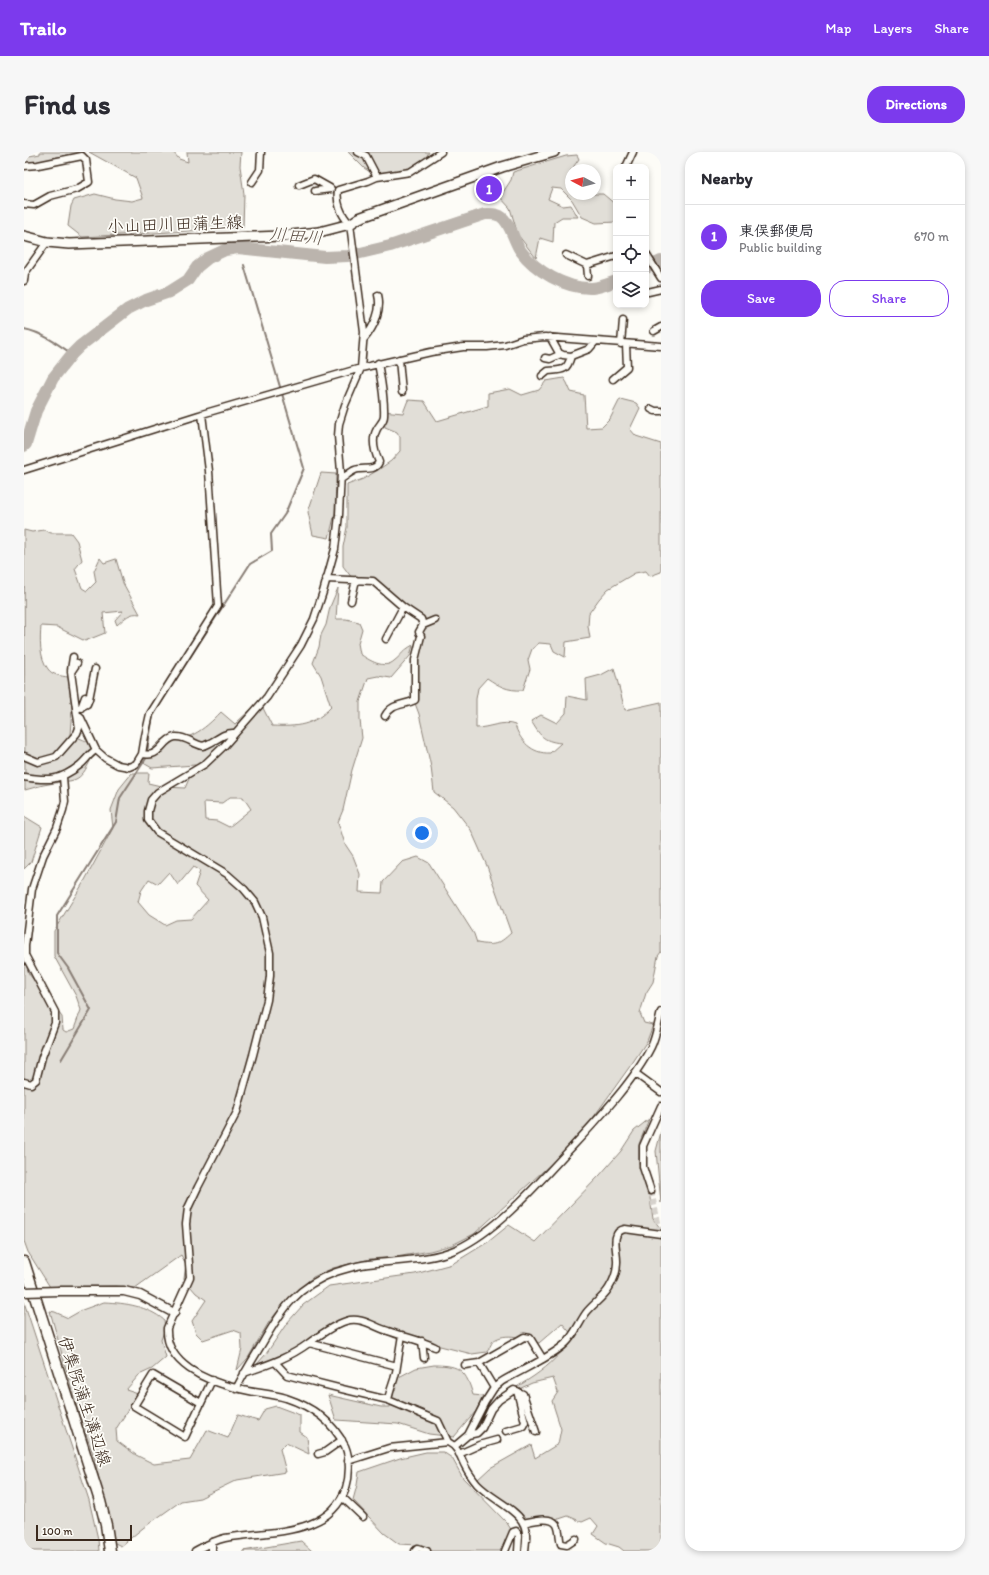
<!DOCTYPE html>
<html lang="en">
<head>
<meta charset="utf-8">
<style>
	:root { --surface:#fff; --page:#f7f7f7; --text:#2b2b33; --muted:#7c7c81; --line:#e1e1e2; --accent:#7c3aed }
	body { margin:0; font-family:Itim,"Klee One",sans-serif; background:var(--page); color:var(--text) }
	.controls { position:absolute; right:12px; top:12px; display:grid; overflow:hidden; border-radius:8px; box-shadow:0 2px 6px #0003 }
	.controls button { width:36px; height:36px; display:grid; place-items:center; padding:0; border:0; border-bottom:1px solid var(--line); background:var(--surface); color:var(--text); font:20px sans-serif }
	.compass { position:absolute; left:541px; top:12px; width:36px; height:36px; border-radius:50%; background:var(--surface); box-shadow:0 2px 6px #0003; rotate:277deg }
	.scale { position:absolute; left:12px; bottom:10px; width:96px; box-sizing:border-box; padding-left:4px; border:2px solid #3b2a1e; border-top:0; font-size:11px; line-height:14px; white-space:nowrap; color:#3b2a1e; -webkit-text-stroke:3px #fdfcf7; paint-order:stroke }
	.you { position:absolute; left:398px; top:681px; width:14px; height:14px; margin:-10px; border:3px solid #fff; border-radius:50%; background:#1a73e8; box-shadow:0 0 0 6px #1a73e833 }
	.badge { display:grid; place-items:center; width:26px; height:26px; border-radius:50%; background:var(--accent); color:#fff; font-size:13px; font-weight:700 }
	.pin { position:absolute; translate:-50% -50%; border:2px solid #fff; box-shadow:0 1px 4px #0006 }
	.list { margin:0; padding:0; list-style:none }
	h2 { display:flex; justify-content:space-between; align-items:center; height:52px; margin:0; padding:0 16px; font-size:17px }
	h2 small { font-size:13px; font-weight:400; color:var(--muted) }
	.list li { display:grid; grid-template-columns:26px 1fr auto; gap:12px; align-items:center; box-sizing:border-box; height:64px; padding:0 16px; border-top:1px solid var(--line) }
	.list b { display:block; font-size:15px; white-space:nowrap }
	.list p { margin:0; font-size:13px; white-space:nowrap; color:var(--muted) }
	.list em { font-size:13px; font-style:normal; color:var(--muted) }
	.actions { display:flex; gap:8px; padding:12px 16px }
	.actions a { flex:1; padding:9px 0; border:1px solid var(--accent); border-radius:16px; text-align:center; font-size:14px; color:var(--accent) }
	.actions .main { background:var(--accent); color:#fff }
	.icon { flex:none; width:22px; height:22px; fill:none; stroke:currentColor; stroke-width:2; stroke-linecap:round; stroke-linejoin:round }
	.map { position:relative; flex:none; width:637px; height:1399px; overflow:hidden; border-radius:16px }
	header { display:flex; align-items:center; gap:24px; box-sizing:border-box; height:56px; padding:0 20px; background:var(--accent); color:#fff }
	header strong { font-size:19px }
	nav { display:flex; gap:22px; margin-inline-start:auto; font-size:14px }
	.intro { display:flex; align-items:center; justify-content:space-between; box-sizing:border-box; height:96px; padding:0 24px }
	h1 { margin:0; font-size:28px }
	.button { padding:10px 18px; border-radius:16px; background:var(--accent); color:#fff; font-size:14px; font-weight:700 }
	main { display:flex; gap:24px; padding:0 24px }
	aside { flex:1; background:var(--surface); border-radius:16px; box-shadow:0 2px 6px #0003 }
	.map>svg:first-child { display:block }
	.green { fill:#e1ded7; stroke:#8e847a; fill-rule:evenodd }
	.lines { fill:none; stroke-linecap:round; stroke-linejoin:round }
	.stream { stroke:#887d74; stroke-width:2 }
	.river { stroke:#bbb4ad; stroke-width:12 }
	.minor-tunnel { stroke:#d6d2cc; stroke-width:6; stroke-dasharray:6 3; stroke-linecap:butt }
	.minor-casing { stroke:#3b2a1e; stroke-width:9 }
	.tertiary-casing { stroke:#3b2a1e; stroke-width:11 }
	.secondary-casing { stroke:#3b2a1e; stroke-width:12 }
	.primary-casing { stroke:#3b2a1e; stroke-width:13 }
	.minor { stroke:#fdfcf7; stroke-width:6 }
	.tertiary { stroke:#fdfcf7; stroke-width:8 }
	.secondary { stroke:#fdfcf7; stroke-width:9 }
	.primary { stroke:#fdfcf7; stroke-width:10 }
	.tertiary-bridge-casing { stroke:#3b2a1e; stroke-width:11; stroke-linecap:butt }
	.tertiary-bridge { stroke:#fdfcf7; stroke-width:8 }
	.labels { text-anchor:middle; stroke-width:3.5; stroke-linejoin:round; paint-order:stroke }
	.street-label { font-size:17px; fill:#3b2a1e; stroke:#fdfcf7 }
	.water-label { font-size:18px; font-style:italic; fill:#615349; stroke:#fdfcf7 }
</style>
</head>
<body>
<header>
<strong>Trailo</strong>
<nav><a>Map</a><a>Layers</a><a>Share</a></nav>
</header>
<div class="intro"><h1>Find us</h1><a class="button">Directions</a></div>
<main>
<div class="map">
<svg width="637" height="1399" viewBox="0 0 637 1399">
	<rect width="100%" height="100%" fill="#fdfcf7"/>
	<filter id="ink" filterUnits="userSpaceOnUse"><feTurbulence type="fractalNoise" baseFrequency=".025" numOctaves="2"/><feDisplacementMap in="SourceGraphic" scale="8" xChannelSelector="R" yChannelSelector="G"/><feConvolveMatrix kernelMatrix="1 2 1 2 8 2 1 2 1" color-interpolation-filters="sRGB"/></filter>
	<g filter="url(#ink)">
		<!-- green -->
		<path class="green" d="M16 0H60L16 11H0V5L16 2Z
			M65 0H149L155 7 164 10 163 0H217L216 14 220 42 219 76 58 85 44 74 47 54 50 48 71 42 91 47 108 49 119 46 112 26Z
			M324 0H405L400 9 367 25 352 24 340 16Z
			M553 3 555 7 550 14V18H547V42H579L592 53V70L572 71 558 65 548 48 537 37 528 36 524 47 539 54 547 53 554 65H538L530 70 529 90 516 86 512 106 494 83 486 56 476 45 487 28 489 20 542 4Z
			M540 226 543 231 547 240 560 243 562 276 578 275 586 267 596 247 612 251 616 256 606 277 612 284 637 292V420L626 424 622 419 611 421 584 437 575 447 565 461 564 474 566 486 542 490 541 505 530 499 527 492 515 491 508 497 504 508 506 517 499 538C483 539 475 534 463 526L454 536 452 547V576C465 576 479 568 491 573 496 589 508 602 526 601L537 591C518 589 516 583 507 569L517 563 533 571 542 561 543 544 563 548 562 527 577 523 590 516 601 558 637 550V800L634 804 629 830 622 841 616 861 620 871 629 873 623 889 609 910 559 980 529 1010 450 1082 428 1093 406 1099 372 1105 346 1107 309 1116 289 1125 262 1149 245 1170 224 1206 213 1218 218 1197 217 1181 209 1178 179 1188 172 1181 168 1169 182 1148 172 1141 160 1127 162 1112 157 1103 111 1136 92 1134 26 1135 4 1100 0 1089V807L5 822 38 865 39 878 42 880 50 877 57 858 52 844 30 804V779L61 728 89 676 87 658 95 637 108 621H125L124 631 141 635 161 636 171 613 128 616 116 609 137 588C164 590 179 579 197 560L211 572 226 558 237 552 248 574C273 575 289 574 307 555L297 524 289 511 295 495 297 483 302 473 306 455 314 436 312 467H322L335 470 338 477 334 491 336 502C345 508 360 518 370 509 379 502 378 499 389 493L386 504 367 526 354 524 344 526 336 550V568L338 586 328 618 319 658 314 670 321 692 329 704 336 722 335 740 358 741 359 730 378 710 394 705 405 711 450 782 453 791C470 794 474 793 487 781L463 714 447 678 429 655 410 640 407 615 395 562 389 546 397 478 391 463 358 433 331 430 319 414V395L323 375V333L339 327 354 318 367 309 376 299V285L373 280 361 275 358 259 379 261 384 248 400 249 413 269 464 254V241L486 237 498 243 515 238 522 229ZM206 645H219L227 657 205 675 193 669 181 668 180 650 198 651ZM169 715 176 719 171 734 184 748 167 767 152 768 141 773 125 763 114 750 117 739 125 727 134 732 145 720 154 733Z
			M297 321 312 322 311 361 305 386 289 383 284 360Z
			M0 378 8 380 20 378 27 381H47L53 389 58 408 51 417 58 436 63 439 72 430 70 419 76 406 80 411 92 407 99 431 116 462C106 460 101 466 93 473L91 468 99 459 79 461 81 481 61 489 33 475 17 474C16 488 15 505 24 517 28 523 37 524 44 525L48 556 46 583C56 587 76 590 68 605 55 633 52 627 25 632 17 633 9 636 1 638Z
			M0 664 18 675 7 710 0 717Z
			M625 967 615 992V1011L625 1039 629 1067 637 1077V1399H600L595 1395 582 1391 569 1382 574 1374 567 1366 558 1370 544 1364 535 1367 516 1364 494 1370 476 1348 458 1339 453 1328 466 1316 507 1293 511 1306 534 1292 537 1277 528 1249 534 1240 529 1226 508 1231 482 1243C491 1235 500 1231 510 1224 526 1213 539 1200 549 1184L538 1171 515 1191C502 1187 482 1179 469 1189 467 1192 465 1197 463 1200L448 1202 412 1193 342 1167C309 1162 294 1184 268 1199 257 1205 245 1209 233 1212L242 1202 263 1171 279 1153 305 1134 391 1122 428 1112 464 1090 485 1073 511 1090 576 1023 597 999 610 979Z
			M637 980V1051L632 999Z
			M0 1150 65 1348 74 1387 75 1399H0Z
			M80 1150C102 1151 123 1154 140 1168L141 1176 137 1188 142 1205 128 1217 115 1223 102 1238 114 1242 92 1277 93 1289 112 1303 130 1312 166 1308 183 1278 204 1286 214 1263 234 1269 241 1257 252 1254 276 1263V1280L283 1285 285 1302 262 1291 256 1297 262 1320 213 1328 176 1346 157 1349 119 1376 97 1394 89 1390 70 1305 54 1260 26 1159 31 1160 44 1166 58 1158Z
			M410 1213C437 1213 442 1219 449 1243L459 1244 452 1259 430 1285 405 1282 374 1272 312 1268 304 1243 357 1255H366L373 1226 392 1216Z
			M402 1300H419L428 1306 439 1326 483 1371 488 1379 476 1399H405L394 1393 375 1392 360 1381 329 1348 333 1333 335 1320 376 1306Z
			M277 1389 288 1399H219Z"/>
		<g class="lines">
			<!-- stream -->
			<path class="stream" d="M0 177C17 180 34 192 48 202
				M123 600 129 563 226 412 248 399 247 382 261 362 280 316 220 113
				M37 908 67 858 44 816 33 801V764L92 670 96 646 123 605"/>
			<!-- river -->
			<path class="river" d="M622 116 637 109
				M0 294 2 292 12 259 29 226 48 202 56 194 104 157 122 148 145 140 164 128 173 115 184 106 201 98 214 96 301 105 324 104 366 94 461 62C466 62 471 61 476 64 486 69 490 90 496 98 511 119 542 137 568 136 577 135 584 132 592 129"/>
			<!-- minor-tunnel -->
			<path class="minor-tunnel" d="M627 1039 637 1084"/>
			<defs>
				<path id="minor" d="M334 0 342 4 353 25
					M0 14 14 13 58 4 62 8 65 30 53 37 26 44 10 53 0 52
					M602 15 609 0
					M228 30 236 18 237 0
					M275 33 290 27 306 36
					M291 39 307 37
					M622 102 637 126
					M542 103 563 113 592 104
					M563 113 564 124
					M0 129 1 121 23 90
					M624 140 637 137
					M630 179 637 175
					M526 185 535 201 539 203 547 204 565 197 571 190
					M340 187C350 175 358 158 354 143
					M597 192 599 168
					M521 206 526 207 537 202
					M375 207 378 240
					M518 224 524 219C539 218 543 219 547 204
					M589 227 603 215 602 192
					M627 257 631 259H637
					M0 318 178 262 337 216 407 200 439 195H463L481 193 499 187 521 185 637 194
					M317 327C321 325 326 320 331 318 339 315 351 320 355 310 351 301 347 287 353 277 355 273 360 269 360 264 361 246 357 228 354 211
					M302 427 349 429 379 455 397 467 399 473 411 468
					M327 449 332 428
					M362 487 379 455
					M47 518 49 505
					M57 555 63 552 65 547 71 517
					M57 556 61 545
					M53 563 47 520 53 511
					M361 564C368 551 379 554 391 548V508L397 484 395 480 399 473
					M118 602C121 602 125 603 128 602 138 599 140 587 151 585 162 584 169 592 179 594 190 591 199 580 210 581
					M0 604 14 610 32 605 53 581 55 576 53 563 56 564 72 598 81 606 94 613 105 615 112 612 118 602 121 584 126 562 194 454 185 319 178 262
					M0 625C24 629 36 629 56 613 62 608 65 602 72 598
					M611 921 637 940
					M0 930 7 932 12 928 18 905 31 871V860L1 803V794L8 737 19 704 33 676 39 658 41 649 39 625
					M627 1039 619 1015V994L637 954
					M398 1189 400 1206
					M285 1191C296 1183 309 1173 322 1169 337 1164 350 1175 364 1179 380 1185 396 1188 411 1195
					M455 1211 470 1236
					M441 1213 455 1211 500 1185 506 1186 519 1207
					M373 1214 378 1183
					M220 1221C243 1213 265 1206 285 1191L373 1214C372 1226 366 1236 364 1248L318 1237 263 1223 251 1210
					M212 1237C220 1221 229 1207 238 1192 258 1157 273 1134 312 1120 322 1117 333 1113 344 1112 374 1108 405 1109 433 1097 476 1077 516 1029 548 995 574 967 610 929 627 895 632 885 634 871 637 860
					M364 1248 414 1269 424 1290
					M177 1251 129 1223 110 1254 161 1285 188 1228
					M482 1279 499 1274 501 1270 493 1239
					M444 1283 453 1281 458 1276 467 1257 475 1248 490 1238 499 1242 512 1280
					M431 1294 444 1283 461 1250 470 1236 477 1230C495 1219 528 1205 542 1191 551 1182 555 1171 562 1161 569 1152 579 1146 585 1136 590 1128 593 1121 593 1111 594 1100 585 1080 601 1077L637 1082
					M294 1302 301 1300 318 1288
					M435 1302 455 1293 473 1288
					M324 1309 365 1296 424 1290C434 1295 436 1304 441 1314 444 1320 449 1327 453 1332 466 1346 489 1355 498 1369 504 1378 502 1389 501 1399
					M318 1345 339 1365
					M499 1371C508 1369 527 1363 533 1373 536 1379 535 1386 537 1392L543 1393 552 1387
					M188 1390V1399
					M171 1399C180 1394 191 1388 201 1386 242 1378 305 1386 322 1336 326 1323 326 1306 321 1294 308 1269 289 1255 262 1246 245 1241 228 1241 212 1236 182 1229 141 1212 143 1176L166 1125 162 1072 164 1056 174 1035 213 960 229 903 243 848 246 824V801L238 765 231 750 220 737 203 722 133 680 124 668V659L127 648 134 640 181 612 200 594 243 545 277 493 290 467 299 440 311 397 315 363 317 320 314 284 315 272 321 253 337 216 340 180 326 72C317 63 312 50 314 38L344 29 353 25 386 20 417 0
					M391 1399 394 1396 403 1399
					M481 1399 489 1380 492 1379 495 1384 494 1399"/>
				<path id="tertiary" d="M35 1139H100L116 1143 150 1161"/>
				<path id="secondary" d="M0 84 23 90 45 92 258 84 295 80 326 72 335 66 478 15 530 0"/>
				<path id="primary" d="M0 1110 76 1349 82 1373 86 1399"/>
			</defs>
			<!-- minor casing -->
			<use href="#minor" class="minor-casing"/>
			<!-- tertiary casing -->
			<use href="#tertiary" class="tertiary-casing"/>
			<!-- secondary casing -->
			<use href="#secondary" class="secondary-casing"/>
			<!-- primary casing -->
			<use href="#primary" class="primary-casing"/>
			<!-- minor -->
			<use href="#minor" class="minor"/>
			<!-- tertiary -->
			<use href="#tertiary" class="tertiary"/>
			<!-- secondary -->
			<use href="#secondary" class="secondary"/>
			<!-- primary -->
			<use href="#primary" class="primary"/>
			<defs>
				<path id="tertiary-bridge" d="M0 1140 35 1139"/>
			</defs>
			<!-- tertiary-bridge casing -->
			<use href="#tertiary-bridge" class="tertiary-bridge-casing"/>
			<!-- tertiary-bridge -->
			<use href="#tertiary-bridge" class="tertiary-bridge"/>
		</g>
	</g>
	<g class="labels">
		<!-- street labels -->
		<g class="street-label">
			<text transform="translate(151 72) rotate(-2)" y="6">小山田川田蒲生線</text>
			<text transform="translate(61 1249) rotate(72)" y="6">伊集院蒲生溝辺線</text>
		</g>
		<!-- water labels -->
		<g class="water-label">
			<text transform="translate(272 84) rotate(5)" y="6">川田川</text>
		</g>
	</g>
</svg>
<div class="controls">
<button>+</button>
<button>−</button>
<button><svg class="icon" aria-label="locate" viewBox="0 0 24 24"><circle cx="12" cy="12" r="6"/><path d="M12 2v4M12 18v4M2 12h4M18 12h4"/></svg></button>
<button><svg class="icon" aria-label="layers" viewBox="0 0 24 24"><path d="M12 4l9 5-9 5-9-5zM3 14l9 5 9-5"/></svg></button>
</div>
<svg class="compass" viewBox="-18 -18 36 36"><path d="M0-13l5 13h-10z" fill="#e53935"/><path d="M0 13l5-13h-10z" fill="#7c7c81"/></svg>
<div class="scale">100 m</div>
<div class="you"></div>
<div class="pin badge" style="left:465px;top:37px">1</div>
</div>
<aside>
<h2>Nearby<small></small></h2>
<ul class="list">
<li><span class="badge">1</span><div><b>東俣郵便局</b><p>Public building</p></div><em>670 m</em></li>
</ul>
<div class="actions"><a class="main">Save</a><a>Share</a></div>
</aside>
</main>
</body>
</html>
